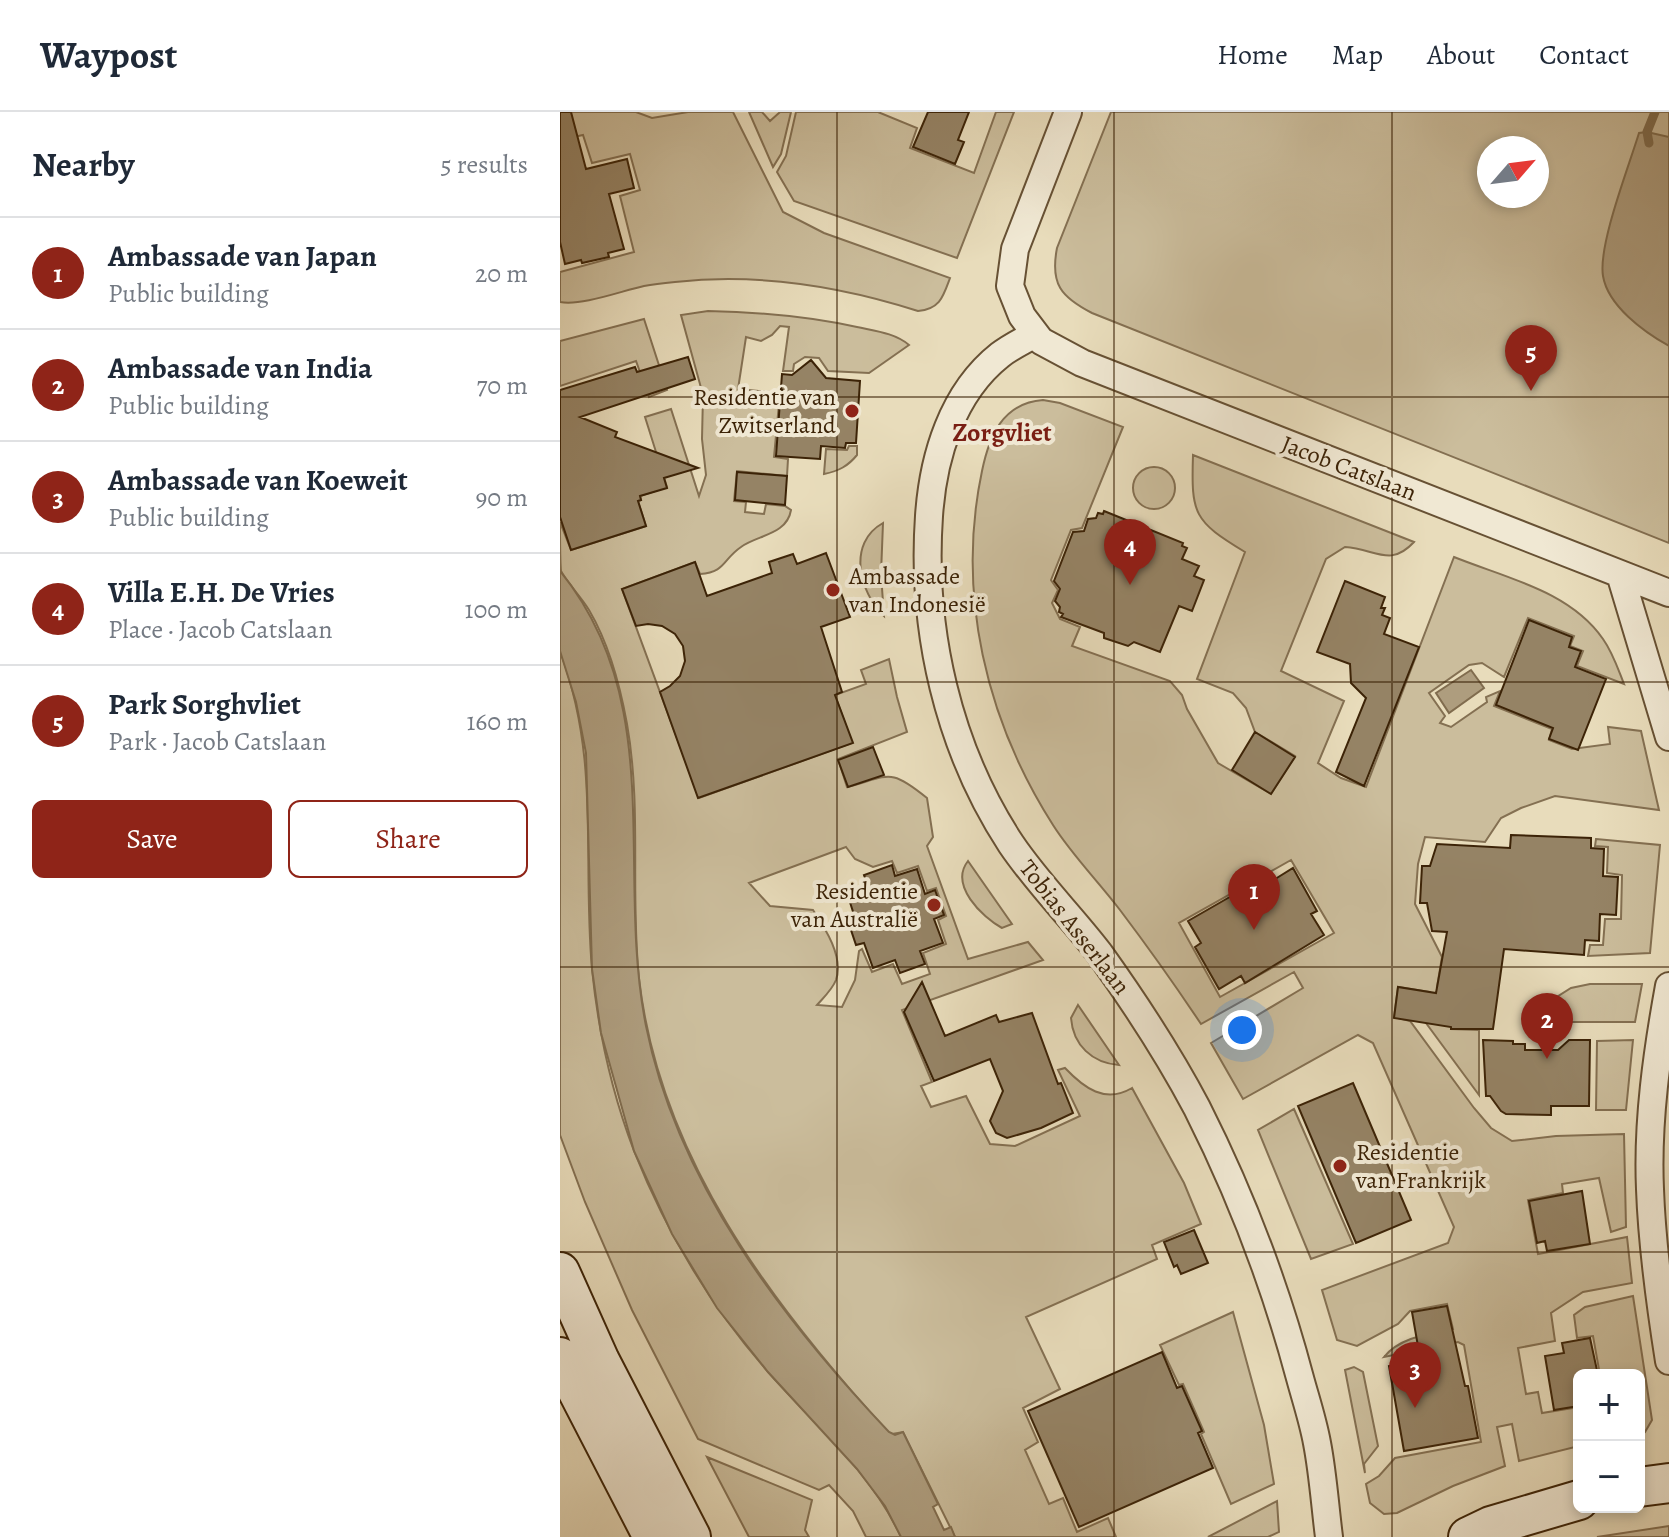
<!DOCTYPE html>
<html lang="en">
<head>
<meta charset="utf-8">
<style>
	:root { --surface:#fff; --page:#f2f2f3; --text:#1f2937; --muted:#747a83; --line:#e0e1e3; --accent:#8f2418 }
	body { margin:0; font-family:Alegreya,serif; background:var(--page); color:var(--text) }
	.controls { position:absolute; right:24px; bottom:24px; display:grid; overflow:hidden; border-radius:12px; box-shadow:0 4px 12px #0003 }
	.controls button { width:72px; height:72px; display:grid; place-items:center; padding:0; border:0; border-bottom:2px solid var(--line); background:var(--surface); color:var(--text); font:40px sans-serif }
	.compass { position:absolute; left:917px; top:24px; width:72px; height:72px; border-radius:50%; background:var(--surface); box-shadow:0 4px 12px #0003; rotate:62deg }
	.you { position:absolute; left:682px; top:918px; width:28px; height:28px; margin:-20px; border:6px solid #fff; border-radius:50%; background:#1a73e8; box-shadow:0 0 0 12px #1a73e833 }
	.badge { display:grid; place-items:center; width:52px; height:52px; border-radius:50%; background:var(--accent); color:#fff; font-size:26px; font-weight:700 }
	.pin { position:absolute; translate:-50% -66px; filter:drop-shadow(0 2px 4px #0008) }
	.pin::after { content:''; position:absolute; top:42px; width:28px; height:24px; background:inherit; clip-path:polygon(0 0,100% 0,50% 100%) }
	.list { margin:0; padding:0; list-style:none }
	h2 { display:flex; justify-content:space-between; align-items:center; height:104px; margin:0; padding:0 32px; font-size:34px }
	h2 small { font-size:26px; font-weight:400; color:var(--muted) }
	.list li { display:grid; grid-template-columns:52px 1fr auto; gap:24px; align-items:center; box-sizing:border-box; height:112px; padding:0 32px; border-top:2px solid var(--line) }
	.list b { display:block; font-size:30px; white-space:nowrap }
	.list p { margin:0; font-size:26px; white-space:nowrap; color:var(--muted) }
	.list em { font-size:26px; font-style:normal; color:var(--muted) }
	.actions { display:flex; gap:16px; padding:24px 32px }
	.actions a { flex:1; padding:18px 0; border:2px solid var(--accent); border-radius:12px; text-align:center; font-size:28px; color:var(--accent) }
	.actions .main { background:var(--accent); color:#fff }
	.map { position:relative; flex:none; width:1109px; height:1425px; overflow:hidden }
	header { display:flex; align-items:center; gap:48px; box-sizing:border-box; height:112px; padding:0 40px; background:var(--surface); border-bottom:2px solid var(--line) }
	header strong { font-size:38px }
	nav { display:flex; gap:44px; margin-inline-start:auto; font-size:28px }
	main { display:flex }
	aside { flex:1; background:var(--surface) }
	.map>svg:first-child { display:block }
	.green { fill:#cbbd9c; stroke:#847052; stroke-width:2; fill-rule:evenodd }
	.water { fill:#ae9d7e; stroke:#806c4e; stroke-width:2 }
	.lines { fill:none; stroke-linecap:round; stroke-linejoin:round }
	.stream { stroke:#806c4e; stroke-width:9 }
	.building { fill:#958365; stroke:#3c2307; stroke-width:2 }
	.street-casing { stroke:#675134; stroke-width:30 }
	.secondary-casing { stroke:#3c2307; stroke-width:42 }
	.street { stroke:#f0e8d3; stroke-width:26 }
	.secondary { stroke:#f0e8d3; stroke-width:38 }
	.grid { fill:none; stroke:#3c2307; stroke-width:2; stroke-opacity:0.55 }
	.poi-dot { fill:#8f2418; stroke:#f0e8d3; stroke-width:3 }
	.labels { text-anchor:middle; stroke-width:8; stroke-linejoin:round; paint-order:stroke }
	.poi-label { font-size:24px; fill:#3c2307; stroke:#f0e8d3; text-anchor:end }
	.street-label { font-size:24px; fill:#3c2307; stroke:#f0e8d3 }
	.neighbourhood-label { font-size:26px; font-weight:bold; fill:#7a1f14; stroke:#f0e8d3 }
</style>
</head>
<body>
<header>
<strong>Waypost</strong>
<nav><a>Home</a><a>Map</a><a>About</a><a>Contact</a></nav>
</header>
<main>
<aside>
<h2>Nearby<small>5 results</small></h2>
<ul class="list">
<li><span class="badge">1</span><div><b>Ambassade van Japan</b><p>Public building</p></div><em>20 m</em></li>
<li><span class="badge">2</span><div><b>Ambassade van India</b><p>Public building</p></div><em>70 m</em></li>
<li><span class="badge">3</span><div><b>Ambassade van Koeweit</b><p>Public building</p></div><em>90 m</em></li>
<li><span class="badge">4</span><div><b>Villa E.H. De Vries</b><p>Place · Jacob Catslaan</p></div><em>100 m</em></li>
<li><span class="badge">5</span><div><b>Park Sorghvliet</b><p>Park · Jacob Catslaan</p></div><em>160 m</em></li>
</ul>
<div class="actions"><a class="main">Save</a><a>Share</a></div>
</aside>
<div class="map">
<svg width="1109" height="1425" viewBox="0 0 1109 1425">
	<rect width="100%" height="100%" fill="#e8dcbb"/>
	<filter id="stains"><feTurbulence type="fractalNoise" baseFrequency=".0025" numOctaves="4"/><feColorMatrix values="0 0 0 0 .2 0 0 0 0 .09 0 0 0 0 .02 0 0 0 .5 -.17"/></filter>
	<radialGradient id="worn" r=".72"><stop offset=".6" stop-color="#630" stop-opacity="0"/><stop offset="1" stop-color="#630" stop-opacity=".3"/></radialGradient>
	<!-- green -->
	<path class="green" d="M0 0H76L92 6 128 0H173L223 100 264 121 390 166C383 185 380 197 358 199 280 174 197 161 115 170 105 171 95 172 84 174 61 179 22 194 0 190V160L74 140 60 84 80 78 70 42 32 51 23 23 0 28Z
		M189 0H202L210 9 220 0H231L221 42 213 55Z
		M236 0H318L357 16 350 36 414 61 436 0H454L397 146 234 89 217 60 226 44Z
		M551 0H1109V431L532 201C501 185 490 172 497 136ZM929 36H977V84H929Z
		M148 199C199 200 247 204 297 215 315 219 335 221 349 233L309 261 268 259 259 246 245 245 234 252 233 259H223L229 215 220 214 212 223 201 229 186 225 178 277 220 281 214 345 228 347 227 364 177 359 174 389 186 390 185 400 204 402 206 392 225 394 231 398C227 423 197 423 181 435 162 448 166 460 140 462L135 450 62 477 139 686 292 631 275 583 306 572 301 558 329 547 337 585 347 620 278 647 287 675C330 664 329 655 367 686L373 725 367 734 408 847 468 830 483 848 342 898 372 970 361 974 371 995 406 984 430 1032 455 1034 520 1004 498 958 505 956C524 976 545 992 572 976L624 1071 641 1112 592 1133 597 1147 466 1205 500 1277 463 1296 478 1330 465 1338 489 1392 503 1386 517 1420 548 1406 556 1425H395L343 1320 332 1322 328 1320C211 1192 99 1044 79 866 70 781 82 697 67 612 60 573 49 532 29 498 22 486 5 468 1 459 0 449 0 421 0 410L11 438 86 414 78 389 81 388 80 384 107 375 85 305 111 297 139 384 146 363 142 327 143 283 121 203ZM286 735 295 747 313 755 332 749 337 761 358 754 367 779 376 776 386 804 378 808 386 832 363 841 370 862 342 872 333 852 312 860 302 837 299 839 295 868 282 895 257 893C263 886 272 878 276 868 284 845 265 816 253 798L210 794 189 771Z
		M84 207 107 278 89 285 76 249 0 274V229Z
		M483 288 500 291 563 315 522 416 511 418 491 468 498 478 492 491 500 507 520 515 512 534 610 569 622 583 627 597 658 651 711 682 735 644 695 620 686 596 673 581 637 567 685 440C634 409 631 403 633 343L854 430C830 456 816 437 785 435L766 447 721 559 784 589 758 651 781 666 806 675 894 445C946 466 1010 479 1043 527 1053 541 1058 557 1064 572L1017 554 1023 539 1010 534 1014 524 968 506 944 565 922 551 909 553 869 581 885 604 880 611 891 615 927 590 926 585 940 579 934 594 992 617 989 628 1012 637 1050 632 1048 615 1081 619 1099 698 995 684 961 696 941 706 925 730 865 725 858 752 855 792 882 845 877 875 893 877 891 917 919 918V983L866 911 870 880 838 875 834 905 850 909 914 996 931 1016 952 1029 996 1024 1064 1022 1066 1115 1051 1120 1039 1066 1002 1072 1003 1081 968 1088 978 1142 1067 1125 1072 1171 1023 1180 991 1201 995 1229 958 1236 966 1282 978 1280 982 1301 1019 1295V1334L959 1349 952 1312 937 1315 945 1354 893 1374 837 1401 824 1402 810 1391 806 1372 819 1364 835 1346 921 1330 904 1233 898 1230 824 1245C840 1225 869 1222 893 1217L887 1192 850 1199 838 1212 797 1234 777 1228 762 1178 888 1131 894 1115 813 931 798 923 683 987 651 931 743 876 734 860 641 912C615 873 588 835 560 798 538 769 512 743 493 713 426 608 396 482 422 359 429 325 442 291 483 288ZM731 748 774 821 660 885 619 811Z
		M289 334H297V343C288 354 279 359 264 362L266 337 287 338Z
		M573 376a21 21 0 1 1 42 0a21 21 0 1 1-42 0Z
		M323 411 321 462 324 504C299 480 287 431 323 411Z
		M0 539C41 649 22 745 32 857 38 918 52 981 74 1039 106 1120 151 1195 209 1261 255 1313 311 1360 341 1425H306L293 1399 269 1373 259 1378 138 1327 72 1198 25 1090 0 1023Z
		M1036 727 1100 733 1090 841 1028 844 1030 833H1043L1045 807H1061L1062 763 1047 761 1048 735 1035 734Z
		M408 749 452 812 442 816C422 805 389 773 408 749Z
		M1030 872H1082L1075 910H1002L994 900 992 888 1011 876Z
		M518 893 559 953C532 951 513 933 511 906Z
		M1073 928 1066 998H1036L1037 929Z
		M734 997 793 1132 751 1147 698 1018Z
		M1073 1184 1092 1308 1085 1320 1079 1325V1263H1040L1033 1224 1017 1226 1014 1203 1025 1195Z
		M673 1200 704 1313 714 1372 671 1392 641 1322 644 1320 623 1272 619 1273 600 1233Z
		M794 1255 803 1260 818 1334 804 1352 805 1361 785 1258Z
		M147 1345 252 1388 245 1418 249 1425H189Z
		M717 1389 719 1420 708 1425H648Z
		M1109 1414V1425H1037Z"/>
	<!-- water -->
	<path class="water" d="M1087 20 1109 25V234C1084 220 1048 194 1043 164 1038 133 1069 54 1079 21Z
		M0 459C109 593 55 759 86 914 117 1070 222 1207 329 1320L335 1323 343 1320 378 1392 373 1395 384 1418 391 1415 395 1425H341L325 1394 297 1357 208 1260 157 1196 112 1122 74 1039 41 921 32 857 26 641 16 590 0 539Z
		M911 558 924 576 889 601 876 581Z"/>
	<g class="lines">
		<!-- stream -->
		<path class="stream" d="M1089 31 1087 20 1095 0"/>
	</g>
	<!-- building -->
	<path class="building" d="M0 0H11L26 57 67 47 74 76 49 82 64 137 48 141 49 145 22 151 21 148 5 152 0 130Z
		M368 0H409L398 28 404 30 395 52 353 35Z
		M128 245 135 267 20 305 57 320 55 325 138 356 104 366 107 376 80 384 81 388 78 389 86 414 11 438 0 405V278L75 255 77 260Z
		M251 248 266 266 300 269 296 331H286L285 336 261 334 260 347 216 344 222 262 232 263Z
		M177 360 227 364 225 393 175 388Z
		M544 399 623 431 622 434 627 436 622 447 639 454 634 464 644 468 632 499 619 494 600 540 574 530 568 534 544 526V521L501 505 503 502 499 500 500 495 495 489 500 477 494 469 513 420 524 419 528 407 536 406 538 401 543 402Z
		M266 441 290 505 261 515 282 580 275 583 293 631 138 686 100 580 110 574 120 564 125 549 123 534 115 522 102 514 88 512 76 514 62 477 135 450 147 484 212 461 209 450 233 442 237 452Z
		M785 469 825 485 821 496H825L822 503 830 506 824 522 859 535 804 674 776 660 806 586 791 571 790 552 757 540Z
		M969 508 1012 525 1009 535 1021 539 1015 555 1046 567 1018 638 989 627 993 616 936 593Z
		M695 620 735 645 711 682 672 658Z
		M313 635 324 663 288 675 278 648Z
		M951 723 1031 726V736L1044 737 1043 764 1058 765 1056 803 1040 802 1039 829 1025 828 1024 843 944 837 933 917H891V915L834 906 838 875 876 881 887 820 872 819 867 791H860L862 754H870L877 732 950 736Z
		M332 753 335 764 357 757 365 782 375 778 384 803 374 807 383 831 360 839 365 852 340 861 335 848 313 856 304 831 296 833 288 809 295 806 287 781 308 774 304 763Z
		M733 756 757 799 751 802 764 823 685 871 681 864 659 877 635 835 641 831 628 809 708 763 712 769Z
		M362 870 385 924 436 903 439 910 472 901 498 972 501 971 513 1001 481 1016 447 1026 436 1021 430 1009 443 979 430 947 374 969 344 900Z
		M923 928 953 929V932H965V938H998L1009 928H1030L1029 994H991V1003L946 1002 941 999 930 984H926Z
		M793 971 851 1108 796 1131 738 994Z
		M1022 1079 1030 1132 987 1139 985 1129 977 1131 969 1089Z
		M634 1118 648 1151 621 1162 617 1153 614 1155 604 1130Z
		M887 1194 905 1274H908L918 1326 844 1339 829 1254 836 1253 834 1245 859 1240 852 1200Z
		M1030 1226 1038 1263H1019V1294L994 1298 985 1244 1004 1241 1002 1231Z
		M602 1240 617 1276 622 1274 642 1319 638 1321 653 1356 519 1415 468 1299Z"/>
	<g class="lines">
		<defs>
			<path id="street" d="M508 0 455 137 450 174 462 204 481 229 522 251 1109 481
				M475 222C463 229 450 235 440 243 392 281 373 345 369 404 361 518 388 636 451 732 478 772 511 804 540 842 575 891 609 943 637 996 681 1083 715 1172 740 1266 746 1288 753 1309 757 1331 763 1362 765 1394 769 1425
				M1060 462 1109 625
				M1109 874C1097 940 1087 1010 1090 1077 1092 1134 1100 1192 1109 1249"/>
			<path id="secondary" d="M0 1160 40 1249 131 1425
				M0 1245 93 1425
				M1079 1375 1109 1371
				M908 1425 931 1414 1019 1388"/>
		</defs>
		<!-- street casing -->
		<use href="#street" class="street-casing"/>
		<!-- secondary casing -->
		<use href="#secondary" class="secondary-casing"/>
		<!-- street -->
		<use href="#street" class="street"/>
		<!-- secondary -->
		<use href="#secondary" class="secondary"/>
	</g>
	<!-- grid -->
	<path class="grid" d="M277 0V1425M554 0V1425M832 0V1425M0 285H1109M0 570H1109M0 855H1109M0 1140H1109"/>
	<!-- markers -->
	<g class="poi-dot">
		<circle cx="292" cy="299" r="8"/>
		<circle cx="273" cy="478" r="8"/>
		<circle cx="374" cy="793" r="8"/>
		<circle cx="780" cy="1054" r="8"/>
	</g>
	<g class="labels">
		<!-- poi labels -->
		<g class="poi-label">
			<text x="276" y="293">Residentie van<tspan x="276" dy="28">Zwitserland</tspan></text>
			<text x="289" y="472" text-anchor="start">Ambassade<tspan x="289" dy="28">van Indonesië</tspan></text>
			<text x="358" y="787">Residentie<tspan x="358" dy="28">van Australië</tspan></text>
			<text x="796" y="1048" text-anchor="start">Residentie<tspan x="796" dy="28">van Frankrijk</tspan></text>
		</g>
		<!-- street labels -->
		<g class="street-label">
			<text transform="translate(789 356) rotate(21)" y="8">Jacob Catslaan</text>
			<text transform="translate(515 815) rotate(52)" y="8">Tobias Asserlaan</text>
		</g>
		<!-- neighbourhood labels -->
		<g class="neighbourhood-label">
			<text x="442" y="329">Zorgvliet</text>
		</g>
	</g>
	<rect width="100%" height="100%" filter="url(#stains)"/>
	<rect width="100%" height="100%" fill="url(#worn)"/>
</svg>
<div class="controls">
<button>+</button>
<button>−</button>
</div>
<svg class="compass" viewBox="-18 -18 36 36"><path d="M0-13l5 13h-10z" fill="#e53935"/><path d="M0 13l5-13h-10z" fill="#747a83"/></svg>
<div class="you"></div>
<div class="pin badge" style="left:694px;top:818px">1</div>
<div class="pin badge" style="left:987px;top:947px">2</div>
<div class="pin badge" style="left:855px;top:1296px">3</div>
<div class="pin badge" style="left:570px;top:473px">4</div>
<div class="pin badge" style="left:971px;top:279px">5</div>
</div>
</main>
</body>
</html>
